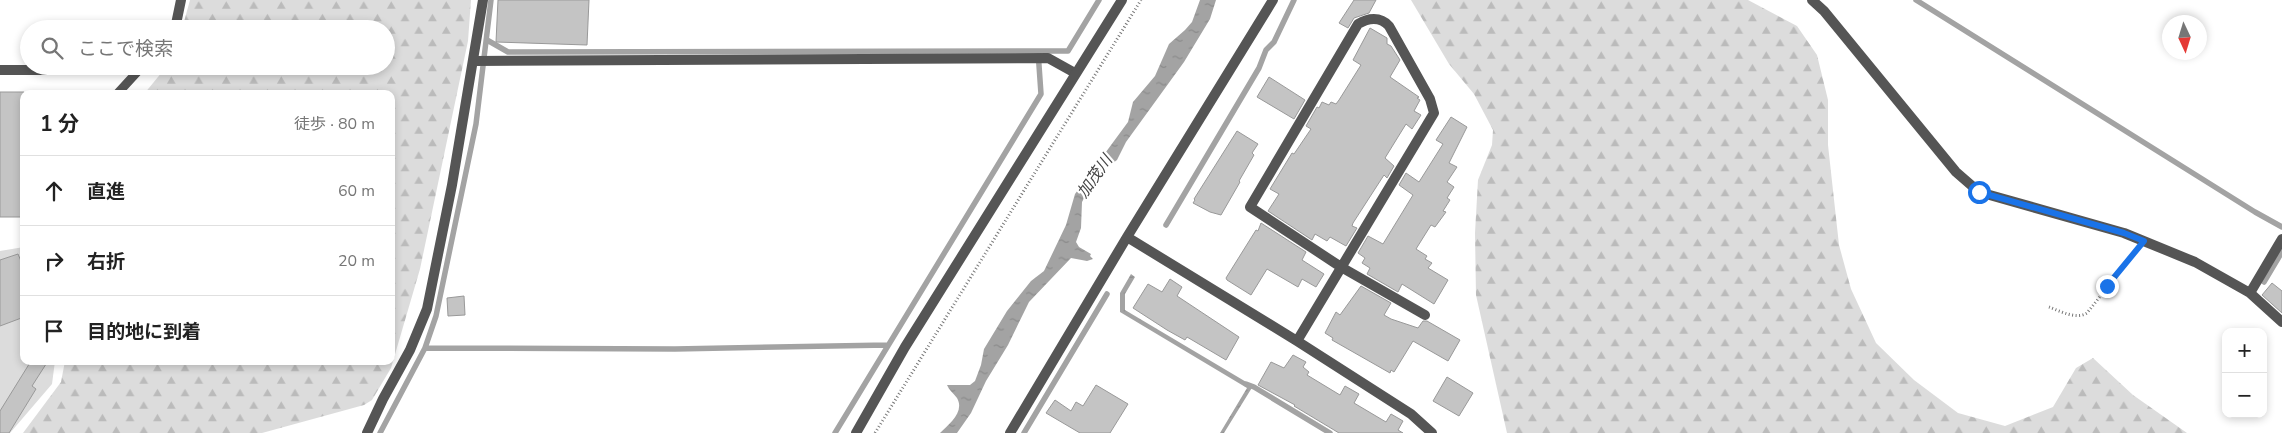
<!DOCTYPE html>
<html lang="ja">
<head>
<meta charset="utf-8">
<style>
	:root { --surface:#fff; --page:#f2f2f2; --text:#222; --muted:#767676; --line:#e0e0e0 }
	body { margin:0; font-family:"Nunito Sans","Noto Sans JP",sans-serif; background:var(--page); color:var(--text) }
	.controls { position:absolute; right:15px; bottom:15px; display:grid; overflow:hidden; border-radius:10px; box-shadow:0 2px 8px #0003 }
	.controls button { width:45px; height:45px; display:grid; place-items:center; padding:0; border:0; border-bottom:1px solid var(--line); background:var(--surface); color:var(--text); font:25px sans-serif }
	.compass { position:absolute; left:2162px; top:15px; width:45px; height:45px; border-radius:50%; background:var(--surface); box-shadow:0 2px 8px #0003; rotate:176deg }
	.stop { position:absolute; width:15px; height:15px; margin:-11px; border:4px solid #1a73e8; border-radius:50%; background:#fff }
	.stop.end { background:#1a73e8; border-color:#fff; box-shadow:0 1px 5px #0008 }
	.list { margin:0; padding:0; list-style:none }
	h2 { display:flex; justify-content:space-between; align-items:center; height:65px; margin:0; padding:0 20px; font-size:21px }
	h2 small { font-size:16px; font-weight:400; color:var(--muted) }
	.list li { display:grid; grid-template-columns:32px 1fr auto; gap:15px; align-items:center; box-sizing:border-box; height:70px; padding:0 20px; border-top:1px solid var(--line) }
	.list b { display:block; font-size:19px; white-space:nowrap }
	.list em { font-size:16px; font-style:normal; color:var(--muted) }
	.icon { flex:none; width:28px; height:28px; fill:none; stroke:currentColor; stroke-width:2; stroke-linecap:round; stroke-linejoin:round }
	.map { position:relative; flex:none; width:2282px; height:433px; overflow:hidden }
	.search { position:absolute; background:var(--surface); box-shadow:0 2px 8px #0003; left:20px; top:20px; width:375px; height:55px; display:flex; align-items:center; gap:12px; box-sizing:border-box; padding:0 18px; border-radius:28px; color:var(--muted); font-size:19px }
	.panel { position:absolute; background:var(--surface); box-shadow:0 2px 8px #0003; left:20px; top:90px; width:375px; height:275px; border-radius:10px }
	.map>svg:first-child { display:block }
	.forest { fill:url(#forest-firs) }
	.garden { fill:#dcdcdc }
	.water { fill:url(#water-ripples) }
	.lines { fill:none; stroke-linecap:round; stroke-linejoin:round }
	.stream { stroke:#a3a3a3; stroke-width:5.5 }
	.building { fill:#c4c4c4; stroke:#999 }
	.path { stroke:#777; stroke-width:3; stroke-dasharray:1 2.5; stroke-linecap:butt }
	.service { stroke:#555; stroke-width:9 }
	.minor { stroke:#555; stroke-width:10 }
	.tertiary { stroke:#555; stroke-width:10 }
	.route { stroke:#1a73e8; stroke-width:6 }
	.labels { text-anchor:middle; stroke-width:4.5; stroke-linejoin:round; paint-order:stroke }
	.water-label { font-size:16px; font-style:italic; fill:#444; stroke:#fff }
</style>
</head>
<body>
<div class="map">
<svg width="2282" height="433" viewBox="0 0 2282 433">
	<defs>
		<pattern id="forest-firs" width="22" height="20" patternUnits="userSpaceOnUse" patternTransform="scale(1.25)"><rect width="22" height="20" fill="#dcdcdc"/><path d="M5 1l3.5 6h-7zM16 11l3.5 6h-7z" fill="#bbb"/></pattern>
		<pattern id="water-ripples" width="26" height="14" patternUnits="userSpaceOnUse" patternTransform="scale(1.25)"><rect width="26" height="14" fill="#a3a3a3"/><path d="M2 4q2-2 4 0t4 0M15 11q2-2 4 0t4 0" fill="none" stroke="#8b8b8b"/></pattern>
	</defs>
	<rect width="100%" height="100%" fill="#fff"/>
	<!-- forest -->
	<path class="forest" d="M190 0H471L468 41 420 269 391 368 372 400 364 405 262 433H23L61 382 65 361H391V94H144L167 66H386V29H182Z
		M1411 0H1748L1797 26 1817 55 1828 100V145L1839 245 1851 289 1876 343 1914 380 1958 413 2005 426 2053 407 2076 368 2093 358 2133 395 2187 433H1507L1476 295 1475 233 1478 180 1492 145 1493 130 1474 94 1449 64Z"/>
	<!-- garden -->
	<path class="garden" d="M24 247V361H55L52 384 10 433H0V251Z"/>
	<!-- water -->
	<path class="water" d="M1200 0H1216L1210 19 1184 62 1126 142 1117 160 1105 169 1088 191 1082 202 1081 228 1076 242 1079 247 1091 254 1090 256 1093 259 1087 261 1071 258 1029 302 1008 345 986 381 971 413 957 433H940C949 424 965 412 957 398 953 393 949 390 947 385H970L975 381 981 365 984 349 1007 311 1031 281 1044 271 1066 225 1075 194 1128 122 1133 102 1155 76 1169 44 1185 30 1192 22Z
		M1131 274 1135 277 1125 294V310L1253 386 1224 433H1220L1247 388 1120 312V293Z"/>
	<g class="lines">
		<!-- stream -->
		<path class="stream" d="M1916 0 2255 212 2282 227
			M487 40 508 52 1038 51
			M1166 225 1259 68 1266 50 1274 42 1294 0
			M2264 282 2282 252
			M425 348 675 349 888 345
			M1246 384 1254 387 1330 433
			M380 433 425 348 436 316 476 124 491 0
			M835 433 1041 94 1038 51H1068L1099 0
			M1024 433 1107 294"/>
	</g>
	<!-- building -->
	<path class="building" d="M498 0H589L587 45 496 42Z
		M1354 0H1376L1369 13 1354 18 1348 28 1339 23Z
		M1370 28 1387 38V44L1391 46 1400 60 1390 77 1419 97 1417 98 1420 100 1414 111 1421 115 1412 129 1406 124 1385 158 1394 166 1387 178 1384 175 1353 223 1352 226 1357 228 1346 246 1330 237 1327 241 1315 234 1312 240 1268 211 1279 194 1270 189 1292 153 1294 154 1311 129 1306 126 1317 107 1319 108 1322 102 1329 105 1331 102 1336 104 1339 100 1361 65 1353 60Z
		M1269 77 1305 100 1294 119 1257 97Z
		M0 92H24V217H0Z
		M1451 117 1467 127 1449 163 1457 167 1447 182 1454 187 1447 198 1450 200 1443 211 1446 212 1435 227 1431 225 1416 249 1427 256 1425 259 1432 263 1428 268 1448 280 1434 304 1402 284 1398 292 1367 274 1370 268 1362 263 1365 258 1358 253 1368 236 1383 244 1413 195 1399 185 1406 173 1419 182 1443 144 1436 140Z
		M1237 131 1258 144 1252 153 1254 155 1239 181 1240 182 1221 215 1210 212 1193 203 1195 200 1194 199Z
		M1261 223 1306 252 1302 260 1324 274 1316 287 1302 279 1298 287 1267 269 1251 295 1227 280 1226 278 1256 230 1258 231Z
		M18 254 24 268V317L0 326V260Z
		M1170 279 1182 287 1177 296 1239 337 1226 360 1187 337 1185 340 1167 330 1133 308 1148 284 1162 292Z
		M2272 283 2282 291V313L2262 295Z
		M1361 286 1391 303 1384 315 1391 319 1418 328 1423 321H1427L1460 340 1448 361 1413 341 1394 372 1391 370 1390 373 1332 340 1333 338 1325 333 1336 312 1340 315Z
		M464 296 465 315 448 316 447 298Z
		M1293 355 1306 362 1303 367 1309 372 1307 375 1340 395 1345 386 1359 394 1354 403 1386 422 1391 414 1403 421 1398 430 1403 433H1339L1294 406 1295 405 1258 385 1271 362 1284 368Z
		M31 361H48L32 386 36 389 9 433H0V411Z
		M1447 377 1473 393 1459 416 1433 401Z
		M1096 385 1128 404 1110 433H1080L1046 413 1055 400 1071 411 1076 402 1083 406Z"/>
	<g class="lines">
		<!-- path -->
		<path class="path" d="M2049 307C2060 311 2076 320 2087 313L2136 251
			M875 433 1141 0"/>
		<!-- service -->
		<path class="service" d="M117 94 139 70"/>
		<!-- minor -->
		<path class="minor" d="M1812 0 1824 11 1956 172 1979 192 2124 233 2195 262 2250 293 2282 322
			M175 29 181 0
			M475 61 1048 58 1075 73
			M0 70H153L159 66
			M1127 237 1297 341 1411 414 1432 433
			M2250 293 2282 239
			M1297 341 1434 113 1430 99 1389 26C1380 16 1368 18 1358 24L1250 207 1341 267 1425 315
			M367 433 383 399 410 350 427 309 452 185 483 0
			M1010 433 1127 237 1273 0"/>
		<!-- tertiary -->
		<path class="tertiary" d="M856 433 905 347 1122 0"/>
	</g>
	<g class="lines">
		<!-- route -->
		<path class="route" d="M1979 192 2124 233 2144 241 2107 286"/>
	</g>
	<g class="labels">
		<!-- water labels -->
		<g class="water-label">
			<text transform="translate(1094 176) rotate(-55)" y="6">加茂川</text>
		</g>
	</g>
</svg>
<div class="controls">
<button>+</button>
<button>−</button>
</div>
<svg class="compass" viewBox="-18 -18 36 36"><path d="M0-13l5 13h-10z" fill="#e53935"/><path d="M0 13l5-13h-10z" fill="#767676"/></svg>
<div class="stop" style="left:1979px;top:192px"></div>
<div class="stop end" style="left:2107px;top:286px"></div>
<div class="search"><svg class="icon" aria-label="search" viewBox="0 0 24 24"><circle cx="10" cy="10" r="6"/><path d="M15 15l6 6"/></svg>ここで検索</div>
<section class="panel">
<h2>1 分<small>徒歩 · 80 m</small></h2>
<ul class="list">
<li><svg class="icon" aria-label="ahead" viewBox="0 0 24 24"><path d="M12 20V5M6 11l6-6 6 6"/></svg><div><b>直進</b></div><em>60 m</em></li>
<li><svg class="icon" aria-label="right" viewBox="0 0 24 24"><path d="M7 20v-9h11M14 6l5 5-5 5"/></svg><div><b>右折</b></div><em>20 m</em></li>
<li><svg class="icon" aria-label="arrive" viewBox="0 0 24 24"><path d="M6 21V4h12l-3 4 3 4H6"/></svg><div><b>目的地に到着</b></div></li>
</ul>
</section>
</div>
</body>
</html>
